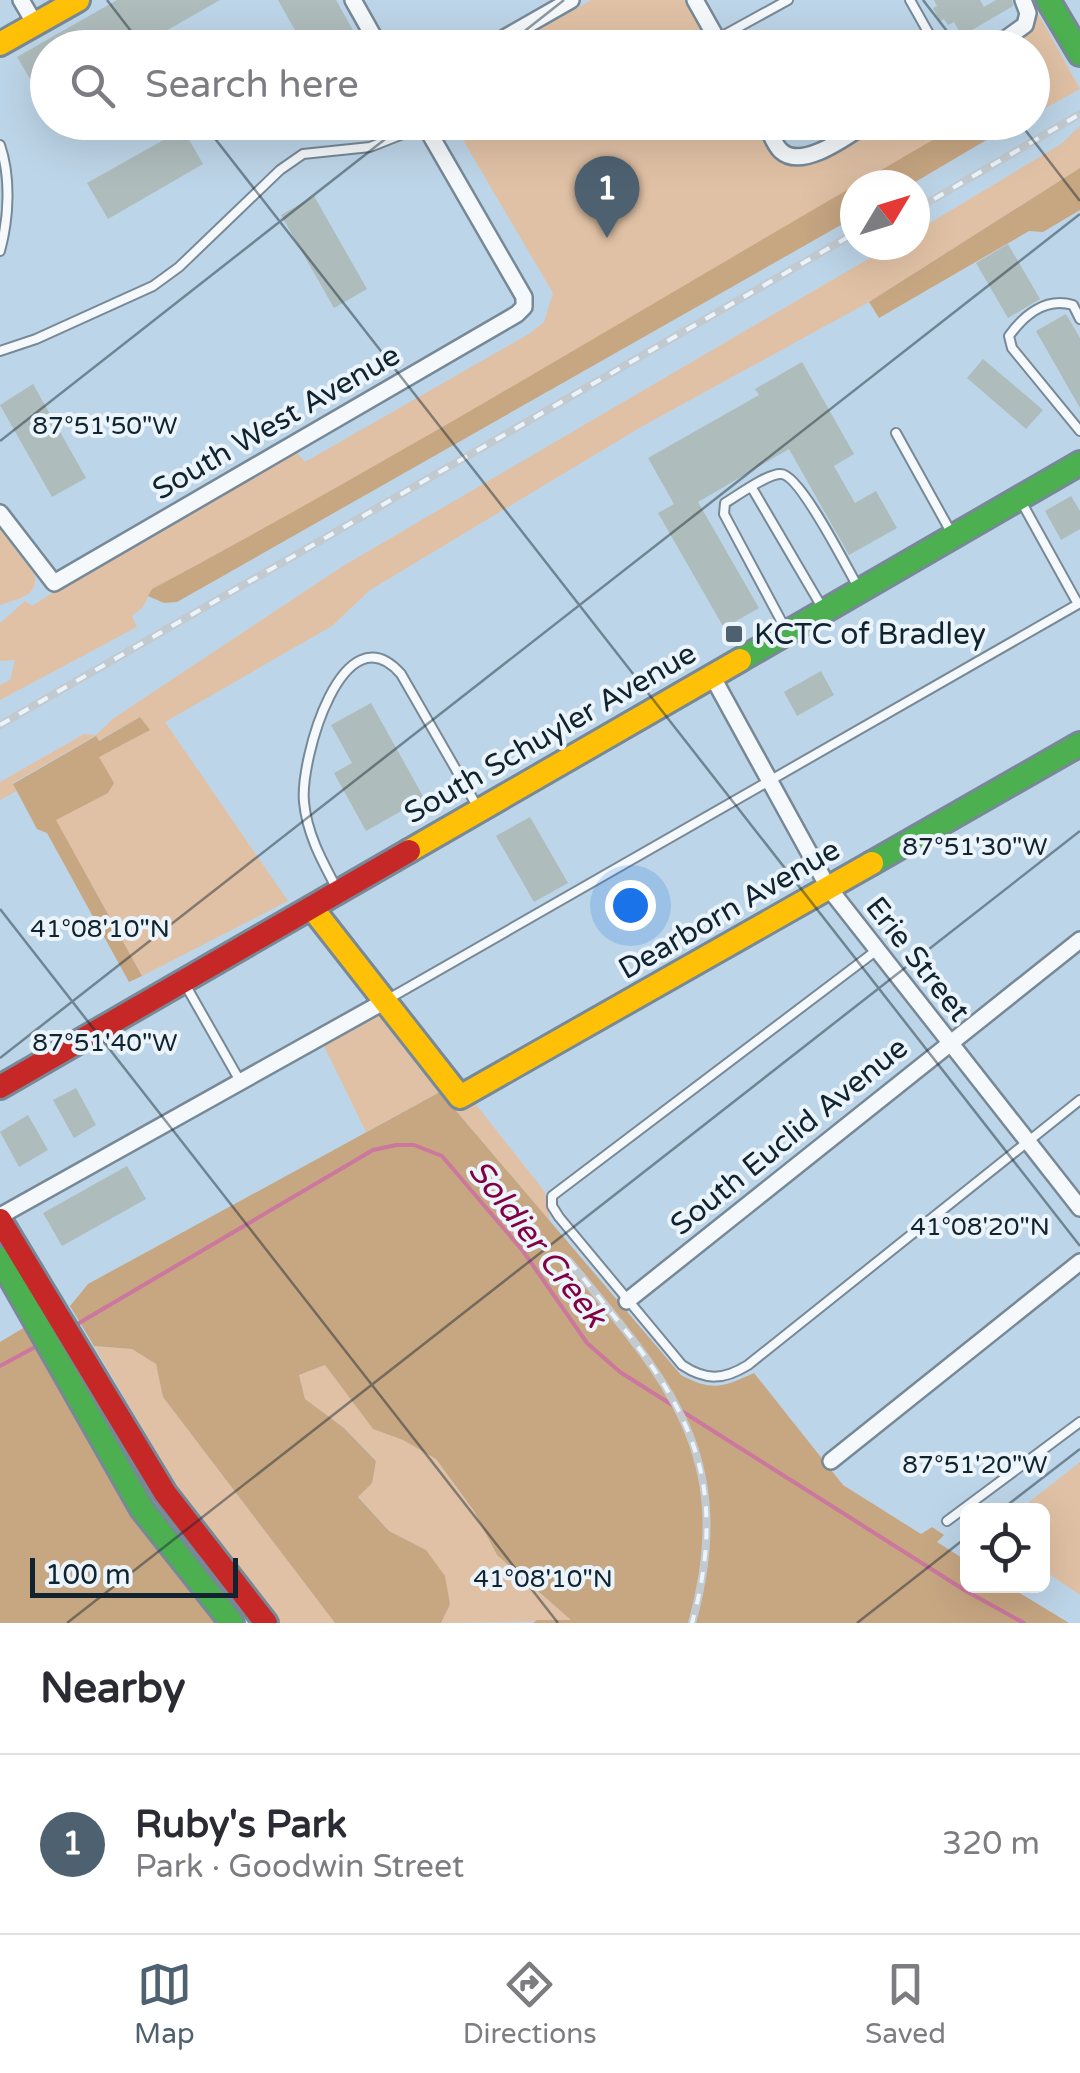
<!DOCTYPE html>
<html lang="en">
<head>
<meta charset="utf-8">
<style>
	:root { --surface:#fff; --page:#f2f2f3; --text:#2b2b33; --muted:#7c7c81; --line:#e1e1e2; --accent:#4d6170 }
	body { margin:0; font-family:"Varela Round",sans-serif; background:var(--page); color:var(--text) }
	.controls { position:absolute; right:30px; bottom:30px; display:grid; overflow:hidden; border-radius:15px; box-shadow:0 10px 40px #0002 }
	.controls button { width:90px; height:90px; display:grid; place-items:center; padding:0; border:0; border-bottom:2px solid var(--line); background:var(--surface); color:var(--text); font:50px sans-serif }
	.compass { position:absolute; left:840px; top:170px; width:90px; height:90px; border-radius:50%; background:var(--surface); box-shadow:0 10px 40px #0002; rotate:52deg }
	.scale { position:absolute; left:30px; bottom:25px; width:208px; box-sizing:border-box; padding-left:10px; border:5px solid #11232f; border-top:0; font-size:28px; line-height:35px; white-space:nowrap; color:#11232f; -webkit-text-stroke:8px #ebf4fb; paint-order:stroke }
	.you { position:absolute; left:630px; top:905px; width:35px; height:35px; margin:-25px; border:8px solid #fff; border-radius:50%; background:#1a73e8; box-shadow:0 0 0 15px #1a73e833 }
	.badge { display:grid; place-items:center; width:65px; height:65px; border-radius:50%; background:var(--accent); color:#fff; font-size:32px; font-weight:700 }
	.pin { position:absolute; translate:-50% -82px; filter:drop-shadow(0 2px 5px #0008) }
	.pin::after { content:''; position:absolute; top:52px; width:35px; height:30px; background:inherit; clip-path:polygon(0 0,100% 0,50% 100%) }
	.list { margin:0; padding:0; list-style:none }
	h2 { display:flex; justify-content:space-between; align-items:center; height:130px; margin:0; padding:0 40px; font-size:42px }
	h2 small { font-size:32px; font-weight:400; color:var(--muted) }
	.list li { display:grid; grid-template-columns:65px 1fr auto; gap:30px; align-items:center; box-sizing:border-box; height:180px; padding:0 40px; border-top:2px solid var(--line) }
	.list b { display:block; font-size:38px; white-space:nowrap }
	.list p { margin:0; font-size:32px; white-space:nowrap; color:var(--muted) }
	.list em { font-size:32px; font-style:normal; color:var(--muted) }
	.icon { flex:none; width:55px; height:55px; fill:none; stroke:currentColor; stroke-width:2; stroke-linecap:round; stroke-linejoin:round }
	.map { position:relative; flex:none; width:1080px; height:1623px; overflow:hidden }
	.search { position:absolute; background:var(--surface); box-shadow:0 10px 40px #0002; left:30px; right:30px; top:30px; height:110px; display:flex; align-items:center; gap:25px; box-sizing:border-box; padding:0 35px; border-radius:55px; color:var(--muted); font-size:38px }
	.sheet { height:310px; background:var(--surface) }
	nav { display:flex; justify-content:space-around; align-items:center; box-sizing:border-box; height:140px; border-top:2px solid var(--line); background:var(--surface); font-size:28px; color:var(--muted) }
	nav a { display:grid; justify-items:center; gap:5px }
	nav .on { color:var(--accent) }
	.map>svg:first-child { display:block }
	.green { fill:#e0c1a5 }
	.forest { fill:#c7a682 }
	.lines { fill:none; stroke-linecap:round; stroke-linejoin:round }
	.stream { stroke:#cb779e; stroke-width:4 }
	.building { fill:#aebcbb }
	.lane-casing { stroke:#778997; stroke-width:12 }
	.street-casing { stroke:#778997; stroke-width:20 }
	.fast-casing { stroke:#778997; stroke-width:28 }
	.slow-casing { stroke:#778997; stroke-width:28 }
	.jam-casing { stroke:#778997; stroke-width:28 }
	.lane { stroke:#f5f9fc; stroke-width:8 }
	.street { stroke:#f5f9fc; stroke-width:15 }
	.fast { stroke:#4caf50; stroke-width:22 }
	.slow { stroke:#ffc107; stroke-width:22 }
	.jam { stroke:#c62828; stroke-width:22 }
	.rail-casing { stroke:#c3cacf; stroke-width:8 }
	.rail { stroke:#ebf4fb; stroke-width:4; stroke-dasharray:11; stroke-linecap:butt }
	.ticks { fill:none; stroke:#11232f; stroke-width:2.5; stroke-opacity:0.45 }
	.poi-dot { fill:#4d6170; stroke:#ebf4fb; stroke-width:4 }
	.labels { text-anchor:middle; stroke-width:8; stroke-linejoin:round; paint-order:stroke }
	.street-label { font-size:30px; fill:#11232f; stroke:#ebf4fb }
	.poi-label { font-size:30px; fill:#11232f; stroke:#ebf4fb; text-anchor:start }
	.water-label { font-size:32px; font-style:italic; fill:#830041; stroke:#ebf4fb }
	.ticks-label { font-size:25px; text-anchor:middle; fill:#11232f; stroke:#ebf4fb; stroke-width:8; stroke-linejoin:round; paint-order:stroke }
</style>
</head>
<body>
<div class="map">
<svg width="1080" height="1623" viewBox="0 0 1080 1623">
	<rect width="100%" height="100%" fill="#bdd5e8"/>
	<!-- green -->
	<path class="green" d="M591 0H684L711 47H509Z
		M1035 8 1080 89 1033 115 1032 48H1007C1027 36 1033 30 1035 8Z
		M453 123H754L770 152 791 163 827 154 881 123H964L327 496 152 589 143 607 132 616 137 627 0 700V685L10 680 15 660 0 661V623L25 601 32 606 77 577 295 451 305 462 529 334 544 322 553 293Z
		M1080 126V168L869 302 641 427 370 590 332 626 165 722 288 901 142 976 55 819 108 793 98 757 149 730 140 717 98 741 95 736 13 783 17 791 0 800V782L84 734 96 735 114 718 343 566 892 245H915V232L1061 144Z
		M0 529 35 575C38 597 17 599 0 605Z
		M381 1014 440 1092 461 1105 474 1102 545 1192 550 1221 440 1092 366 1132 324 1046Z
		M94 1346 132 1349 156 1364 163 1397 335 1623H280L208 1530 172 1478Z
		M325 1365 373 1429 403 1440 436 1459 474 1511 497 1555 572 1621 441 1623 450 1604 426 1550 389 1531 358 1496 376 1460 344 1428 305 1399 299 1375Z
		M1080 1462V1595L1043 1570 1042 1510H1019Z"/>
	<!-- forest -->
	<path class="forest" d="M964 122 984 123 1000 132 910 185H855V217L177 602 164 603 148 596 152 589C427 442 693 278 964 122Z
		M1080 168V210L1043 232 1029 231 879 318 869 302Z
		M140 717 150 730 99 757 114 783 108 793 56 820 142 976 129 982 47 833 37 829 13 784 96 736 99 741Z
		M440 1092 681 1375C713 1392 723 1387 754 1373L843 1485 921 1534 932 1527 944 1535 937 1542 967 1561 968 1586H1008L1069 1623H533L537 1620H571L497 1555 474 1511 436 1459 403 1440 373 1429 325 1365 299 1375 305 1399 344 1428 376 1461 372 1483 358 1497 389 1531 426 1550 445 1576 450 1604 441 1623H335L163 1397 156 1364 132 1349 94 1346 70 1306 88 1284Z
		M25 1327 132 1506 223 1623H0V1342Z"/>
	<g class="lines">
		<!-- stream -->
		<path class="stream" d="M74 1326 373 1150 396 1145H414L442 1156 523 1251 587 1343 620 1372 966 1591 1024 1623
			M0 1366 39 1345"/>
	</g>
	<!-- building -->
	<path class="building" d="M117 0H220L136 48H48V109L17 57Z
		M278 0H336L363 48H305Z
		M934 0H980L984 7 996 0H1012L1013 6 962 36 954 22 948 25 944 19 940 21 933 8 937 6Z
		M183 129 203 164 108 219 87 183Z
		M314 196 367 289 334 308 281 215Z
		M1008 244 1040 299 1008 318 976 263Z
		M1066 314 1080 338V408L1036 331Z
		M983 359 1043 410 1026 429 967 378Z
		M802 362 854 454 834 466 855 503 876 491 897 528 849 555 789 449 698 502 759 608 724 628 658 513 674 504 648 458 759 395 755 389Z
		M33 384 86 478 52 497 0 405Z
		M1071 496 1080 511V529L1061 540 1045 511Z
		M821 671 834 695 797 716 784 692Z
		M371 703 424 798 366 831 334 773 352 763 331 725Z
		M530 817 568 883 534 902 496 836Z
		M76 1088 96 1125 74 1138 53 1100Z
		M28 1115 48 1150 19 1167 0 1132Z
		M127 1166 146 1199 62 1246 43 1213Z"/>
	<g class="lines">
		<defs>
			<path id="lane" d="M910 0 937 48
				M717 39 788 0
				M0 145C11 177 9 218 0 251
				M1080 319 1073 305C1046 297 1024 315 1009 336L1012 348 1080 431
				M0 351 36 339 153 286 179 267 280 170 303 154 370 147 403 134
				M896 433 952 534
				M752 488 823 609
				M1022 503 1078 604
				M786 630 724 514 725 503C737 496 768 473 781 474 800 474 848 570 859 589
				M337 889C322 861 307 834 304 802 300 759 343 608 401 674L477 806
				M877 950 552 1196V1206L559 1217 682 1365C706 1381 724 1380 748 1365L1080 1100
				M186 986 240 1081
				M390 998 1080 603
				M947 1521 1080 1422"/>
			<path id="street" d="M21 0 35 24
				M353 0 380 48
				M695 0 722 48
				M487 48 571 0
				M993 48 1025 25 1028 13 1023 0
				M765 122C770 131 774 145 781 151 803 171 850 134 869 122
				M0 513 54 583 517 314 524 307V297L423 122
				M711 674 828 887 1080 1208
				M0 1216 385 1001
				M627 1301 1080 940
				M831 1461 1080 1262"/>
			<path id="fast" d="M1048 0 1080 54
				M740 660 1080 463
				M872 863 1080 744
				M0 1259 142 1509 232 1623"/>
			<path id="slow" d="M0 44 78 0
				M409 851 740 660
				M312 908 460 1097 872 863"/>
			<path id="jam" d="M0 1087 409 851
				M0 1220 165 1493 266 1623"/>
		</defs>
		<!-- lane casing -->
		<use href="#lane" class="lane-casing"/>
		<!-- street casing -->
		<use href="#street" class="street-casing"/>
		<!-- fast casing -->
		<use href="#fast" class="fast-casing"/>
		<!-- slow casing -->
		<use href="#slow" class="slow-casing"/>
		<!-- jam casing -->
		<use href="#jam" class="jam-casing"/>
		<!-- lane -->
		<use href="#lane" class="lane"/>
		<!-- street -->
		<use href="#street" class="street"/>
		<!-- fast -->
		<use href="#fast" class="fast"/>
		<!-- slow -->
		<use href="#slow" class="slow"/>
		<!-- jam -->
		<use href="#jam" class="jam"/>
		<defs>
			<path id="rail" d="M915 210 1080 114
				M0 725 855 233
				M569 1261C669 1383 738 1455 692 1623"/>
		</defs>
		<!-- rail casing -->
		<use href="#rail" class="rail-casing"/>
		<!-- rail -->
		<use href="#rail" class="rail"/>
	</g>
	<!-- ticks -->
	<path class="ticks" d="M107 0 144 48M923 0 960 48M503 48 564 0M202 122 1080 1246M1019 122 1080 201M0 441 407 122M0 909 558 1623M0 1058 1080 214M1001 1510 1080 1449M67 1623 1080 831M857 1623 968 1536"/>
	<!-- markers -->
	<rect class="poi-dot" x="724" y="624" width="20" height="20" rx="5"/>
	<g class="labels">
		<!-- street labels -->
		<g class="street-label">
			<text transform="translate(276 422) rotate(-30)" y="10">South West Avenue</text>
			<text transform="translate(550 733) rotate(-30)" y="10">South Schuyler Avenue</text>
			<text transform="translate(729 909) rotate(-30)" y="10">Dearborn Avenue</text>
			<text transform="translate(918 959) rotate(52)" y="10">Erie Street</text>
			<text transform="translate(789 1136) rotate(-39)" y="10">South Euclid Avenue</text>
		</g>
		<!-- poi labels -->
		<g class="poi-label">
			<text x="754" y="644">KCTC of Bradley</text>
		</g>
		<!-- water labels -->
		<g class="water-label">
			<text transform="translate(538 1243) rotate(52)" y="11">Soldier Creek</text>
		</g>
	</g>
	<g class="ticks-label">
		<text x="105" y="434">87°51'50"W</text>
		<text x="975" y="855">87°51'30"W</text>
		<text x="100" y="937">41°08'10"N</text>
		<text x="105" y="1051">87°51'40"W</text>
		<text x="980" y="1235">41°08'20"N</text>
		<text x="975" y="1473">87°51'20"W</text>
		<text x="543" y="1587">41°08'10"N</text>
	</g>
</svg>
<div class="controls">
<button><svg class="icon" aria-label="locate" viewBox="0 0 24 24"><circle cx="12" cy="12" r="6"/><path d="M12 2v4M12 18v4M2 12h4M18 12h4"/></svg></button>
</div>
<svg class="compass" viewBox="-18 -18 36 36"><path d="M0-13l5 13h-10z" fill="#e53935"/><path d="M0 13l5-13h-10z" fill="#7c7c81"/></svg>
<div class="scale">100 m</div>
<div class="you"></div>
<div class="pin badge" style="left:607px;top:238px">1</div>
<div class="search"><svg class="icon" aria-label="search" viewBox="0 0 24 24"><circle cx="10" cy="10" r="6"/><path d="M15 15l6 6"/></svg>Search here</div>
</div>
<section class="sheet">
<h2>Nearby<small></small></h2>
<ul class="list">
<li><span class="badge">1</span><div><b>Ruby's Park</b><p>Park · Goodwin Street</p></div><em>320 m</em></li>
</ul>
</section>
<nav>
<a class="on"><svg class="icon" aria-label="map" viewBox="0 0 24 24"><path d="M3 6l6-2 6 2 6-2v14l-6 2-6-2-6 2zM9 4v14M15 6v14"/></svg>Map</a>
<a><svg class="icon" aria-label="directions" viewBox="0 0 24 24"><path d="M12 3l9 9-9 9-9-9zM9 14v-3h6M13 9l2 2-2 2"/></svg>Directions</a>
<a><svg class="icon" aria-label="saved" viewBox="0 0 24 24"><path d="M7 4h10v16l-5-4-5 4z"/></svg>Saved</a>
</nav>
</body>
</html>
